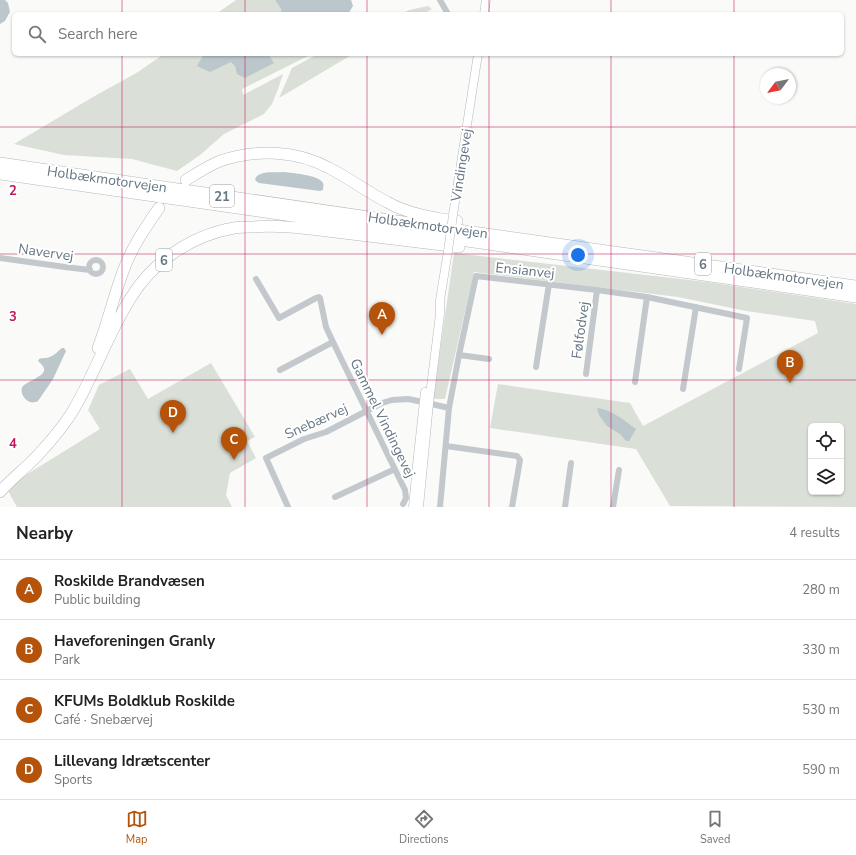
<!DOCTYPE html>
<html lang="en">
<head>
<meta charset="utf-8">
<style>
	:root { --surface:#fff; --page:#f2f2f2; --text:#222; --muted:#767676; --line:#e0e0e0; --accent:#b45309 }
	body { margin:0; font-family:"Nunito Sans",sans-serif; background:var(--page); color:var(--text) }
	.controls { position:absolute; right:12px; bottom:12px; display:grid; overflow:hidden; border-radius:6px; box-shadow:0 1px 3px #0004 }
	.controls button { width:36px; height:36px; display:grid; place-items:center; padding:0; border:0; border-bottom:1px solid var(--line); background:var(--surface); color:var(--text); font:20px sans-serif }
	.compass { position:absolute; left:760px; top:68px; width:36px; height:36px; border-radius:50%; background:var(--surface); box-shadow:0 1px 3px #0004; rotate:238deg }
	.you { position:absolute; left:578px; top:255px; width:14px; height:14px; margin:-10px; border:3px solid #fff; border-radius:50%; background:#1a73e8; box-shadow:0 0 0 6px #1a73e833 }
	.badge { display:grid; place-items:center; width:26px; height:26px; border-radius:50%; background:var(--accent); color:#fff; font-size:13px; font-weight:700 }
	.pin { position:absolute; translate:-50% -33px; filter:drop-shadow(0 1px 2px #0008) }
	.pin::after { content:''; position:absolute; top:21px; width:14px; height:12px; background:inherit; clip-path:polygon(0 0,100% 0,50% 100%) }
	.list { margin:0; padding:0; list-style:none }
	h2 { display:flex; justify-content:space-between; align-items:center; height:52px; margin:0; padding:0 16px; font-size:17px }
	h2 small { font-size:13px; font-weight:400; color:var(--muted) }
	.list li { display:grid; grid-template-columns:26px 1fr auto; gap:12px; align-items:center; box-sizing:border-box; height:60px; padding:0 16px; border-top:1px solid var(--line) }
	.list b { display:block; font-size:15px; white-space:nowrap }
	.list p { margin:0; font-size:13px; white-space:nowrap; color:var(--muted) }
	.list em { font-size:13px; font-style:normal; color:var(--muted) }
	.icon { flex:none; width:22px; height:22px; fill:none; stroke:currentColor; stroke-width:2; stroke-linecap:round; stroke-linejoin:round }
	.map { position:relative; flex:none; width:856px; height:507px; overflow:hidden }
	.search { position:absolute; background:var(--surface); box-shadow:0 1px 3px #0004; left:12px; right:12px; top:12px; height:44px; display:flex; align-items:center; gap:10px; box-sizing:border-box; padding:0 14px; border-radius:6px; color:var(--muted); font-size:15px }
	.sheet { height:292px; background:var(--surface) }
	nav { display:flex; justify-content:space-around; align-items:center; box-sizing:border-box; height:56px; border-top:1px solid var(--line); background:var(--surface); font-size:11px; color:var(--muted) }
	nav a { display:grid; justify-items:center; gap:2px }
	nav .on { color:var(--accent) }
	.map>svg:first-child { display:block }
	.green { fill:#dadfd7; fill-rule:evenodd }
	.water { fill:#bbc7cb }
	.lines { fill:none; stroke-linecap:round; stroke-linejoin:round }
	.secondary-casing { stroke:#b3babf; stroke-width:9 }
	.motorway-casing { stroke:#b4b9bd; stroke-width:12 }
	.minor { stroke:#c3c8cc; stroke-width:6 }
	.secondary { stroke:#fff; stroke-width:8 }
	.motorway { stroke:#fff; stroke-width:11 }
	.secondary-bridge-casing { stroke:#b3babf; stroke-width:9; stroke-linecap:butt }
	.secondary-bridge { stroke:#fff; stroke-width:8 }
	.grid { fill:none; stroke:#c2185b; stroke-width:1; stroke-opacity:0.55 }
	.labels { text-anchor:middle; stroke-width:4; stroke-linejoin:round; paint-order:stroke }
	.shield { fill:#fff; stroke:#939fa8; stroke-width:1 }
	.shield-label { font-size:13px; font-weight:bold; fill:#657683 }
	.street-label { font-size:14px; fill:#657683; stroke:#fff }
	.grid-label { font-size:13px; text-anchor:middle; font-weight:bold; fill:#c2185b; stroke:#fff; stroke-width:4; stroke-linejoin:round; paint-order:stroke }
</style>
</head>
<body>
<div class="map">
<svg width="856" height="507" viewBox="0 0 856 507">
	<rect width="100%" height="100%" fill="#fafaf8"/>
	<!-- green -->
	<path class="green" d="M236 0H275L281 9V14H216Z
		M428 6 432 9 423 14H402L409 10Z
		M164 54H312L242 89 243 95 283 74 278 89 272 104 264 114 224 134 200 155 177 171 132 159 64 155 14 144 93 97 138 72Z
		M318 54H353L279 98 292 68Z
		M454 253 707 282 856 304V507L670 506 636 449 490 428 498 384 630 403 643 426 818 333 815 321 746 311 678 297 474 272 445 399H433ZM811 426H841V492H811Z
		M211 363 255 437 247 441 256 458 230 473 226 495 232 507H17L7 489 29 473 100 429 88 410 99 385 130 369 148 399Z"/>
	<!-- water -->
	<path class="water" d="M0 0H5L8 3 10 12 5 21 0 24Z
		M275 0H351L353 6 348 14H281V9Z
		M204 54H268L274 63 245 78 237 74 235 66 231 62 210 72 197 66Z
		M284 172C292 173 319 175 323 183 324 186 323 187 323 190L320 191 259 183 256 181 255 179C259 170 275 173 284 172Z
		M62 348H64L66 351 53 379 38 401C27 407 18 392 23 386 28 381 42 377 44 371 45 367 41 364 38 361L39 359C41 358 44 358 46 358 53 357 57 352 62 348Z
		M598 408C612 410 625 421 636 429L629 441H626L620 434 607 426 599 415 597 409Z"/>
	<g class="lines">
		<defs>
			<path id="secondary" d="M484 14 486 0
				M453 215 478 54
				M413 507 417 465 425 392
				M419 507 429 403 440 314V300L448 251"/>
			<path id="motorway" d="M0 163 444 228 856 286
				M0 174 856 297
				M186 180C197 173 208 166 220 161 256 149 296 150 329 168 349 178 367 192 387 202 406 213 435 219 457 221
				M98 348C108 322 114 295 124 269 132 247 145 228 159 208
				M0 492C11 479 25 469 37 456 50 442 64 426 74 409 95 373 108 334 130 299 152 262 192 235 234 228 240 227 246 227 252 227 277 225 302 228 327 231 371 236 415 242 459 247"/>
		</defs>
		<!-- secondary casing -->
		<use href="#secondary" class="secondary-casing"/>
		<!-- motorway casing -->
		<use href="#motorway" class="motorway-casing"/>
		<!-- minor -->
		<path class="minor" d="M440 0 448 14
			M0 258 65 267 90 270
			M89 267a7 7 0 1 1 14 0a7 7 0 1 1-14 0Z
			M256 279 279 318 316 298 319 297 320 298 326 327 333 342 405 490 406 498 403 504
			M459 355 489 359
			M536 367 549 284
			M280 370 333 342
			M586 374 597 290
			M635 382 647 297
			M683 389 696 307
			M446 446 517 456 520 460 512 507
			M335 497 395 469
			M288 507 266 458 304 439 326 432 382 403 392 400 408 399 423 402 449 408
			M440 507 449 408 459 355 476 276 597 290 647 297 747 318 739 369
			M565 507 571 463
			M613 507 619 470"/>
		<!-- secondary -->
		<use href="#secondary" class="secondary"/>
		<!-- motorway -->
		<use href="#motorway" class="motorway"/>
		<defs>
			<path id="secondary-bridge" d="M448 251 453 215"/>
		</defs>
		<!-- secondary-bridge casing -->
		<use href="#secondary-bridge" class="secondary-bridge-casing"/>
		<!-- secondary-bridge -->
		<use href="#secondary-bridge" class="secondary-bridge"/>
	</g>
	<!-- grid -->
	<path class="grid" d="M122 0V14M245 0V14M367 0V14M489 0V14M611 0V14M734 0V14M122 54V507M245 54V507M367 54V507M489 54V507M611 54V507M734 54V507M0 127H856M0 254H856M0 380H856"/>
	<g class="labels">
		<!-- shield labels -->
		<g class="shield">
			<rect x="210" y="185" width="24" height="22" rx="3"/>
			<rect x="156" y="249" width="16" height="22" rx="3"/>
			<rect x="695" y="253" width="16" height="22" rx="3"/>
		</g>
		<g class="shield-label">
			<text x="222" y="201">21</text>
			<text x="164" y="265">6</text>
			<text x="703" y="269">6</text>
		</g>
		<!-- street labels -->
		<g class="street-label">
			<text transform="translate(461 165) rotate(-81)" y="5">Vindingevej</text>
			<text transform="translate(107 179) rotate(8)" y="5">Holbækmotorvejen</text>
			<text transform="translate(428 225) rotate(8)" y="5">Holbækmotorvejen</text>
			<text transform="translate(46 252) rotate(8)" y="5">Navervej</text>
			<text transform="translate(525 270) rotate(6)" y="5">Ensianvej</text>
			<text transform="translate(784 276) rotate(8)" y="5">Holbækmotorvejen</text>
			<text transform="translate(580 330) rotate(-82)" y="5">Følfodvej</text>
			<text transform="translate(383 418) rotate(64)" y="5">Gammel Vindingevej</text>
			<text transform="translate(316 421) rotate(-24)" y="5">Snebærvej</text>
		</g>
	</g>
	<g class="grid-label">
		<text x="13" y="195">2</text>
		<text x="13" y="321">3</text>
		<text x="13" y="448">4</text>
	</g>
</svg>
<div class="controls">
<button><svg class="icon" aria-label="locate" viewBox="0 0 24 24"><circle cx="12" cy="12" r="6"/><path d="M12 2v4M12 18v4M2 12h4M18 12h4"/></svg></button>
<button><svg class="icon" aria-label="layers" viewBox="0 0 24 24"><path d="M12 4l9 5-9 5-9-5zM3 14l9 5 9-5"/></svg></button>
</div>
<svg class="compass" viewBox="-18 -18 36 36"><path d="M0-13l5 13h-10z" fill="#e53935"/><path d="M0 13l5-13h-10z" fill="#767676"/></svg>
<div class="you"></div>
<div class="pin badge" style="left:382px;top:335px">A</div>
<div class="pin badge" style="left:790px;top:383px">B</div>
<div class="pin badge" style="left:234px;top:460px">C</div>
<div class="pin badge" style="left:173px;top:433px">D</div>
<div class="search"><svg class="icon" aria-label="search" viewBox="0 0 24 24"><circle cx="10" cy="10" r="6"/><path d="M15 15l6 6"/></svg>Search here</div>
</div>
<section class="sheet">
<h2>Nearby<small>4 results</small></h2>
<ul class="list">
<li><span class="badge">A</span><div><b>Roskilde Brandvæsen</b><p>Public building</p></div><em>280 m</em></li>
<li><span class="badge">B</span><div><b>Haveforeningen Granly</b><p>Park</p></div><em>330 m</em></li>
<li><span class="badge">C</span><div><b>KFUMs Boldklub Roskilde</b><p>Café · Snebærvej</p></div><em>530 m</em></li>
<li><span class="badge">D</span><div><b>Lillevang Idrætscenter</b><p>Sports</p></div><em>590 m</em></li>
</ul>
</section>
<nav>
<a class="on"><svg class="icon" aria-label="map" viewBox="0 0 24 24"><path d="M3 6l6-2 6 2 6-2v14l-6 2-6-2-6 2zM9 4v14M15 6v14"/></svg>Map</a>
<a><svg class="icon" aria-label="directions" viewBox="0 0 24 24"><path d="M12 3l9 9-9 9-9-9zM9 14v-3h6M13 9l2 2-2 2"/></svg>Directions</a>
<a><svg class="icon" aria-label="saved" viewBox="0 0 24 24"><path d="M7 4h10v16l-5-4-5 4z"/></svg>Saved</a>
</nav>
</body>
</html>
